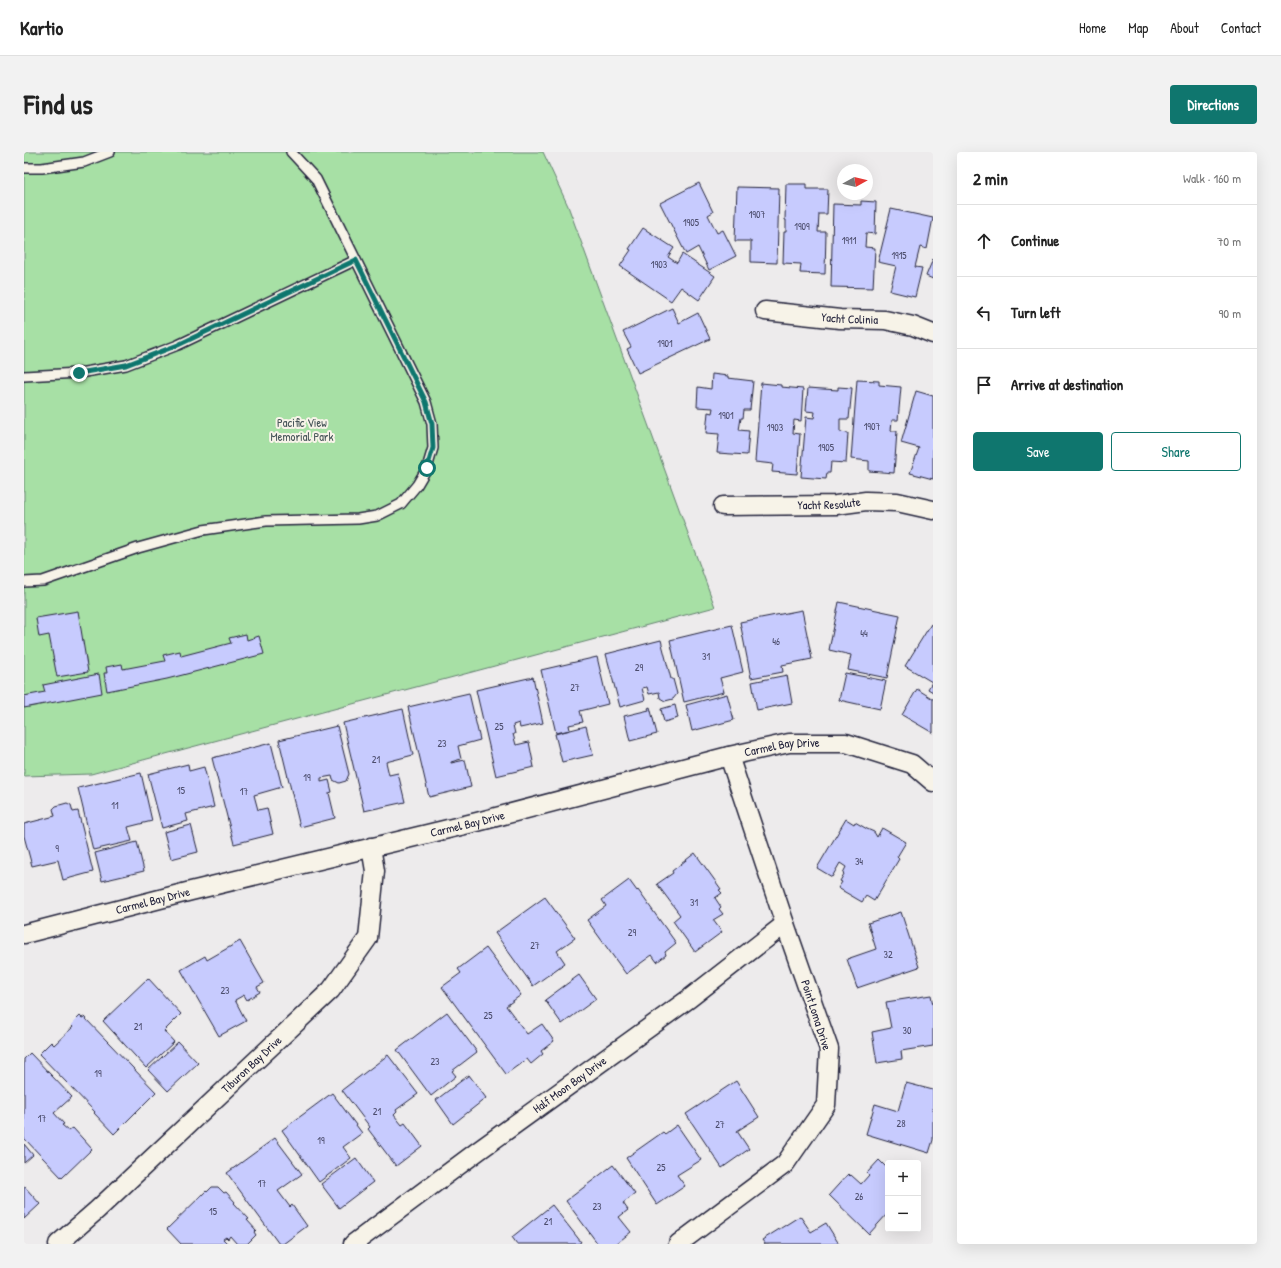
<!DOCTYPE html>
<html lang="en">
<head>
<meta charset="utf-8">
<style>
	:root { --surface:#fff; --page:#f2f2f2; --text:#222; --muted:#767676; --line:#e0e0e0; --accent:#0f766e }
	body { margin:0; font-family:"Patrick Hand",sans-serif; background:var(--page); color:var(--text) }
	.controls { position:absolute; right:12px; bottom:12px; display:grid; overflow:hidden; border-radius:4px; box-shadow:0 4px 16px #0002 }
	.controls button { width:36px; height:36px; display:grid; place-items:center; padding:0; border:0; border-bottom:1px solid var(--line); background:var(--surface); color:var(--text); font:20px sans-serif }
	.compass { position:absolute; left:813px; top:12px; width:36px; height:36px; border-radius:50%; background:var(--surface); box-shadow:0 4px 16px #0002; rotate:82deg }
	.stop { position:absolute; width:12px; height:12px; margin:-9px; border:3px solid #0f766e; border-radius:50%; background:#fff }
	.stop.end { background:#0f766e; border-color:#fff; box-shadow:0 1px 4px #0008 }
	.list { margin:0; padding:0; list-style:none }
	h2 { display:flex; justify-content:space-between; align-items:center; height:52px; margin:0; padding:0 16px; font-size:17px }
	h2 small { font-size:13px; font-weight:400; color:var(--muted) }
	.list li { display:grid; grid-template-columns:26px 1fr auto; gap:12px; align-items:center; box-sizing:border-box; height:72px; padding:0 16px; border-top:1px solid var(--line) }
	.list b { display:block; font-size:15px; white-space:nowrap }
	.list em { font-size:13px; font-style:normal; color:var(--muted) }
	.actions { display:flex; gap:8px; padding:12px 16px }
	.actions a { flex:1; padding:9px 0; border:1px solid var(--accent); border-radius:4px; text-align:center; font-size:14px; color:var(--accent) }
	.actions .main { background:var(--accent); color:#fff }
	.icon { flex:none; width:22px; height:22px; fill:none; stroke:currentColor; stroke-width:2; stroke-linecap:round; stroke-linejoin:round }
	.map { position:relative; flex:none; width:909px; height:1092px; overflow:hidden; border-radius:4px }
	header { display:flex; align-items:center; gap:24px; box-sizing:border-box; height:56px; padding:0 20px; background:var(--surface); border-bottom:1px solid var(--line) }
	header strong { font-size:19px }
	nav { display:flex; gap:22px; margin-inline-start:auto; font-size:14px }
	.intro { display:flex; align-items:center; justify-content:space-between; box-sizing:border-box; height:96px; padding:0 24px }
	h1 { margin:0; font-size:28px }
	.button { padding:10px 18px; border-radius:4px; background:var(--accent); color:#fff; font-size:14px; font-weight:700 }
	main { display:flex; gap:24px; padding:0 24px }
	aside { flex:1; background:var(--surface); border-radius:4px; box-shadow:0 4px 16px #0002 }
	.map>svg:first-child { display:block }
	.green { fill:#a7e0a5; stroke:#648170 }
	.building { fill:#c7cbfe; stroke:#22223b }
	.lines { fill:none; stroke-linecap:round; stroke-linejoin:round }
	.lane-casing { stroke:#22223b; stroke-width:12 }
	.street-casing { stroke:#22223b; stroke-width:21 }
	.lane { stroke:#f7f3e8; stroke-width:9 }
	.street { stroke:#f7f3e8; stroke-width:18 }
	.route { stroke:#0f766e; stroke-width:5 }
	.labels { text-anchor:middle; stroke-width:4; stroke-linejoin:round; paint-order:stroke }
	.number-label { font-size:10px; fill:#4b4c6c }
	.street-label { font-size:12px; fill:#22223b; stroke:#f7f3e8 }
	.park-label { font-size:12px; fill:#435256; stroke:#f7f3e8 }
</style>
</head>
<body>
<header>
<strong>Kartio</strong>
<nav><a>Home</a><a>Map</a><a>About</a><a>Contact</a></nav>
</header>
<div class="intro"><h1>Find us</h1><a class="button">Directions</a></div>
<main>
<div class="map">
<svg width="909" height="1092" viewBox="0 0 909 1092">
	<rect width="100%" height="100%" fill="#edebec"/>
	<filter id="ink" filterUnits="userSpaceOnUse"><feTurbulence type="fractalNoise" baseFrequency=".025" numOctaves="2"/><feDisplacementMap in="SourceGraphic" scale="8" xChannelSelector="R" yChannelSelector="G"/><feConvolveMatrix kernelMatrix="1 2 1 2 8 2 1 2 1" color-interpolation-filters="sRGB"/></filter>
	<g filter="url(#ink)">
		<!-- green -->
		<path class="green" d="M0 0H519L544 54 691 455 67 622 0 624Z"/>
		<!-- building -->
		<path class="building" d="M675 31 689 60 684 63 693 81 699 78 712 104 685 118 674 95 662 102 636 51Z
			M762 32H782V37H804L803 62H795L794 80H802L801 122 776 121 777 112 759 111 760 80H762V68H761Z
			M713 35 755 36 753 111 727 110V89H711Z
			M837 49 852 50 851 82 842 81 841 95 851 96 849 136 807 135 809 52 837 53Z
			M867 57 909 66 903 97 896 95 891 115 898 116 891 145 866 139 872 114 854 110Z
			M619 76 650 96 644 105 653 111 658 102 691 124 675 148 657 135 647 149 596 114 607 98 605 97Z
			M909 107V127L902 124Z
			M648 156 655 171 674 161 686 187 614 221 603 197 607 195 599 180Z
			M688 222 704 224V226L729 229 726 258H720L719 266H717L715 278 725 279 723 303 693 301 695 282 682 281 684 260 688 261 689 256 673 255 674 235 687 237Z
			M833 228 855 229V233L877 235 874 268H868L867 279H873L870 321 845 319V309L827 307Z
			M737 231 757 233V235L779 237 777 269 770 268 769 281 776 282 773 322 748 320 749 312 731 310Z
			M814 235 828 236 825 267H816V280L824 281 822 311 807 310 806 321H803L802 327 777 325 782 265 790 266 791 260 782 259 784 236 814 238Z
			M892 239 909 244V327L886 321 895 296 877 291Z
			M815 450 876 463 863 526 824 518 827 503 805 498Z
			M778 458 788 507 758 513 759 520 727 526 716 470Z
			M54 459 64 520 33 525 25 483 15 485 12 466Z
			M907 472 909 473V540L904 537 908 530 881 514Z
			M708 473 719 520 696 526 700 540 660 550 646 488Z
			M222 482 223 488 235 484 240 502 143 527 83 539 80 521H83L82 515 98 512 99 517 141 509 139 503 156 499 157 504 207 491 205 486Z
			M637 488 647 527H649L653 542 649 547 641 549 636 546 635 540 625 542 623 535 618 536 621 548 596 555 582 502Z
			M573 505 584 552 556 559 559 570 545 573 546 578 532 581 517 518Z
			M821 521 862 529 856 557 815 548Z
			M75 522 78 541 0 556V544L21 540 19 533Z
			M763 523 768 551 733 558 728 530Z
			M509 525 519 571 496 576 495 571 489 573 491 582H489L492 593 505 590 510 615 472 624 452 538Z
			M893 537 909 547V581L878 563Z
			M445 541 456 588 434 594 437 607 427 610V611L441 608 447 635 405 645 384 555Z
			M703 542 710 568 668 579 662 553Z
			M651 553 654 566 640 570 637 557Z
			M626 555 633 582 606 589 600 564 625 558 624 556Z
			M379 557 389 603 362 610 365 623 374 621 381 650 340 659 319 571Z
			M313 574 325 622 322 629 315 631 309 628 308 624 297 626V630L305 628 308 640 305 641 311 666 276 675 255 588Z
			M562 574 569 603 538 610 531 582Z
			M247 591 258 635 230 643 234 658 243 656 249 682 210 692 188 606Z
			M164 612 165 619 180 615 190 655 162 662 164 669 138 676 124 622Z
			M117 621 128 669 104 675 108 689 69 698 54 636Z
			M43 651 47 653 49 660 54 659 69 720 39 728 34 708 8 714 0 684V672L31 664 29 657 32 654Z
			M822 667 830 672 831 670 843 677 850 680 853 685 858 676 882 690 873 705 875 707 850 749 842 744 838 750 814 736 818 730 816 729 820 722 819 721 822 715 816 711 808 725 793 716Z
			M167 673 174 700 147 707 140 680Z
			M113 690 120 719 78 729 71 701Z
			M671 701 697 737 695 738 698 741 691 746 697 755 695 757 699 762 689 768 698 780 671 800 649 769 656 763 633 732 649 721 648 719Z
			M605 728 613 739 614 738 652 791 641 800 642 803 633 810 628 803 602 822 563 768 582 754 578 748Z
			M521 745 551 786 533 799 541 811 509 834 471 781Z
			M877 760 895 815 833 836 823 807 852 797 844 771Z
			M216 789 240 831 233 835 236 840 223 848 220 843 211 848 222 869 195 884 157 818 181 804 183 808Z
			M462 796 497 843 482 854 503 882 518 872 530 889 517 899 519 902 507 912 503 907 482 922 418 835 437 821 434 817Z
			M555 823 572 847 538 872 521 848Z
			M124 826 157 862 140 879 150 890 122 916 79 869Z
			M907 843 909 853V894L877 899 878 907 853 911 848 880 867 876 862 850Z
			M423 860 453 900 428 919 432 924 407 944 373 898Z
			M56 864 58 866 60 865 132 940 90 982 70 961 71 960 15 902 27 890 30 893 49 875 47 873Z
			M154 890 174 911 144 939 124 918Z
			M6 901 48 945 30 961 40 972 38 973 45 979 49 976 68 997 38 1026 0 986V907Z
			M364 903 394 942 372 958 373 960 370 963 378 973 381 971 398 994 372 1014 344 977 346 975 318 938Z
			M445 923 462 946 429 972 412 948Z
			M712 929 735 965 713 979 725 997 698 1016 662 962Z
			M882 931 909 938V988L905 1001 842 982 851 952 874 959Z
			M308 941 338 981 319 995 327 1006 295 1030 258 978Z
			M653 973 677 1008 653 1023 661 1034 633 1053 602 1006 639 980 641 982Z
			M251 986 278 1022 254 1039 266 1055 268 1053 283 1074 259 1092H255L203 1021Z
			M0 992 9 1003 0 1011Z
			M332 1006 349 1030 315 1056 297 1032Z
			M855 1008 864 1017V1061L845 1082 805 1043 824 1022 826 1024 827 1023 837 1032 845 1023 843 1021Z
			M589 1013 611 1042 599 1051 604 1058 595 1065 607 1080 592 1092H574L542 1049Z
			M0 1034 16 1052 0 1067Z
			M188 1035H194L200 1041 202 1040 211 1050 210 1051 225 1067 223 1068 232 1078 230 1080 232 1083 223 1092H213L206 1084 204 1087 202 1085 199 1087 204 1092H157L143 1077 182 1039 183 1040Z
			M528 1053 557 1090 554 1092H493L488 1085Z
			M776 1064 787 1080 802 1071 815 1092H741L738 1088Z"/>
		<g class="lines">
			<defs>
				<path id="lane" d="M0 16H18L60 10 86 0
					M0 224 55 221 102 213 154 193 332 108
					M0 430 19 429 114 396 179 378 242 369 334 367 353 364 377 352 393 333 403 316 409 296 408 272 402 250 292 27 267 0"/>
				<g id="street">
					<path id="s1" d="M741 159 816 167 861 168 889 174 909 182"/>
					<path id="s2" d="M699 354 812 353 842 349 873 350 909 358"/>
					<path id="s3" d="M0 782 167 739 453 670 705 604 765 591H822L888 612 909 630"/>
					<path id="s4" d="M34 1092 73 1058 307 838 344 786 351 719 347 695"/>
					<path id="s5" d="M329 1092 454 999 666 846 761 772"/>
					<path d="M654 1092 761 1012 802 953 805 897 761 772 705 604"/>
				</g>
			</defs>
			<!-- lane casing -->
			<use href="#lane" class="lane-casing"/>
			<!-- street casing -->
			<use href="#street" class="street-casing"/>
			<!-- lane -->
			<use href="#lane" class="lane"/>
			<!-- street -->
			<use href="#street" class="street"/>
		</g>
	</g>
	<g class="lines" filter="url(#ink)">
		<!-- route -->
		<path class="route" d="M55 221 102 213 154 193 332 108 402 250 408 272 409 296 403 316"/>
	</g>
	<g class="labels">
		<!-- number labels -->
		<g class="number-label">
			<text x="733" y="66">1907</text>
			<text x="667" y="74">1905</text>
			<text x="778" y="78">1909</text>
			<text x="825" y="92">1911</text>
			<text x="875" y="107">1915</text>
			<text x="635" y="116">1903</text>
			<text x="641" y="195">1901</text>
			<text x="702" y="267">1901</text>
			<text x="848" y="278">1907</text>
			<text x="751" y="279">1903</text>
			<text x="802" y="299">1905</text>
			<text x="840" y="485">44</text>
			<text x="752" y="493">46</text>
			<text x="682" y="508">31</text>
			<text x="615" y="519">29</text>
			<text x="551" y="539">27</text>
			<text x="475" y="578">25</text>
			<text x="418" y="595">23</text>
			<text x="352" y="611">21</text>
			<text x="283" y="629">19</text>
			<text x="157" y="642">15</text>
			<text x="220" y="643">17</text>
			<text x="91" y="657">11</text>
			<text x="33" y="700">9</text>
			<text x="835" y="713">34</text>
			<text x="670" y="754">31</text>
			<text x="608" y="784">29</text>
			<text x="511" y="797">27</text>
			<text x="864" y="806">32</text>
			<text x="201" y="842">23</text>
			<text x="464" y="867">25</text>
			<text x="114" y="878">21</text>
			<text x="883" y="882">30</text>
			<text x="411" y="913">23</text>
			<text x="74" y="925">19</text>
			<text x="353" y="963">21</text>
			<text x="18" y="970">17</text>
			<text x="877" y="975">28</text>
			<text x="696" y="976">27</text>
			<text x="297" y="992">19</text>
			<text x="637" y="1019">25</text>
			<text x="238" y="1035">17</text>
			<text x="835" y="1048">26</text>
			<text x="573" y="1058">23</text>
			<text x="189" y="1063">15</text>
			<text x="524" y="1073">21</text>
		</g>
		<!-- street labels -->
		<g class="street-label">
			<text dy="4" stroke="none"><textPath href="#s1" startOffset="85">Yacht Colinia</textPath></text>
			<text dy="4" stroke="none"><textPath href="#s2" startOffset="106">Yacht Resolute</textPath></text>
			<text dy="4" stroke="none"><textPath href="#s3" startOffset="781">Carmel Bay Drive</textPath></text>
			<text dy="4" stroke="none"><textPath href="#s3" startOffset="457">Carmel Bay Drive</textPath></text>
			<text dy="4" stroke="none"><textPath href="#s3" startOffset="133">Carmel Bay Drive</textPath></text>
			<text transform="translate(792 863) rotate(72)" y="4">Point Loma Drive</text>
			<text dy="4" stroke="none"><textPath href="#s4" startOffset="264">Tiburon Bay Drive</textPath></text>
			<text dy="4" stroke="none"><textPath href="#s5" startOffset="269">Half Moon Bay Drive</textPath></text>
		</g>
		<!-- park labels -->
		<g class="park-label">
			<text x="278" y="275">Pacific View<tspan x="278" dy="14">Memorial Park</tspan></text>
		</g>
	</g>
</svg>
<div class="controls">
<button>+</button>
<button>−</button>
</div>
<svg class="compass" viewBox="-18 -18 36 36"><path d="M0-13l5 13h-10z" fill="#e53935"/><path d="M0 13l5-13h-10z" fill="#767676"/></svg>
<div class="stop" style="left:403px;top:316px"></div>
<div class="stop end" style="left:55px;top:221px"></div>
</div>
<aside>
<h2>2 min<small>Walk · 160 m</small></h2>
<ul class="list">
<li><svg class="icon" aria-label="ahead" viewBox="0 0 24 24"><path d="M12 20V5M6 11l6-6 6 6"/></svg><div><b>Continue</b></div><em>70 m</em></li>
<li><svg class="icon" aria-label="left" viewBox="0 0 24 24"><path d="M17 20v-9H6M10 6l-5 5 5 5"/></svg><div><b>Turn left</b></div><em>90 m</em></li>
<li><svg class="icon" aria-label="arrive" viewBox="0 0 24 24"><path d="M6 21V4h12l-3 4 3 4H6"/></svg><div><b>Arrive at destination</b></div></li>
</ul>
<div class="actions"><a class="main">Save</a><a>Share</a></div>
</aside>
</main>
</body>
</html>
